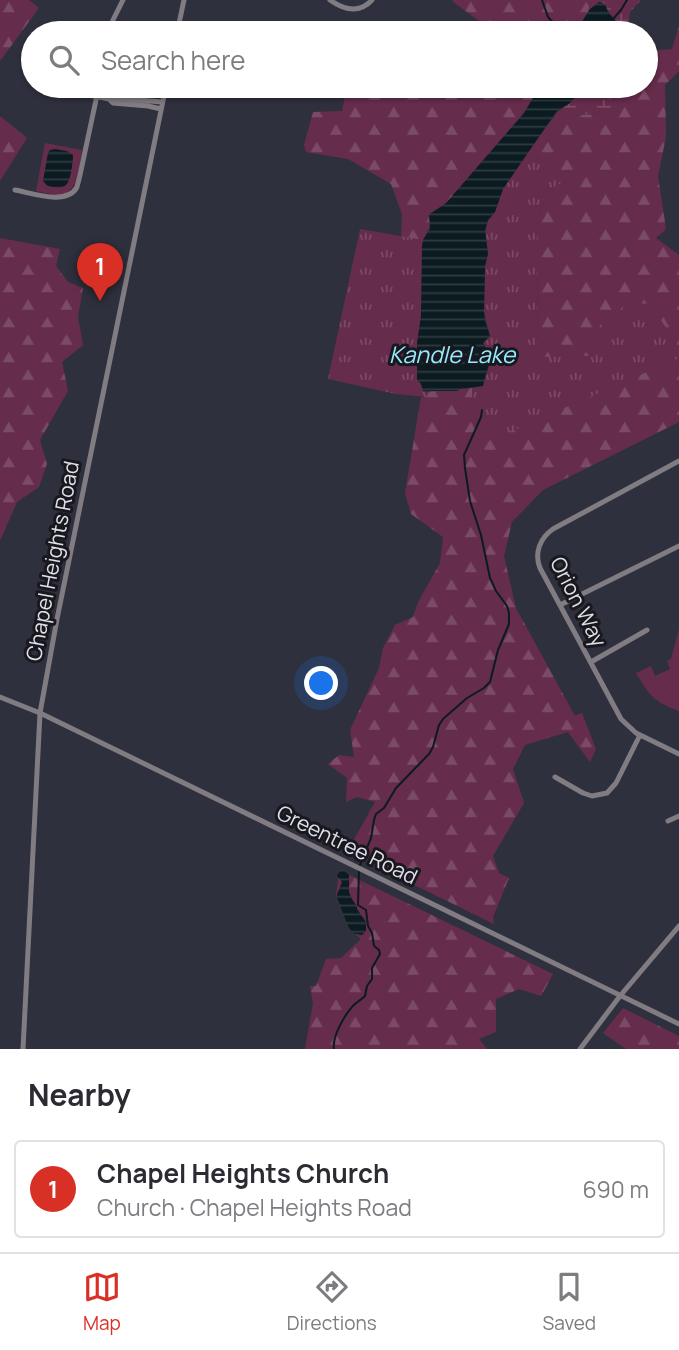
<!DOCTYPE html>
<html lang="en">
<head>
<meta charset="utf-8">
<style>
	:root { --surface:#fff; --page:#f7f7f7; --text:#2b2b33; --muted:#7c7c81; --line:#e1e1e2; --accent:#d93025 }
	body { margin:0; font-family:Manrope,sans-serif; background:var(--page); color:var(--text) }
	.you { position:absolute; left:322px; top:684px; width:24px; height:24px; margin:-18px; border:5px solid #fff; border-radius:50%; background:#1a73e8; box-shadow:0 0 0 10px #1a73e833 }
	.badge { display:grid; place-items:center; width:46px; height:46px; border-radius:50%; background:var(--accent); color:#fff; font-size:23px; font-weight:700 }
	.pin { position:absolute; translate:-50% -58px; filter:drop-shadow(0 2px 4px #0008) }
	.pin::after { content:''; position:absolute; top:37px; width:24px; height:21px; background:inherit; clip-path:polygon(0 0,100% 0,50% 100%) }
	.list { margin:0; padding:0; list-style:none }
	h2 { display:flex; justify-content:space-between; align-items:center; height:91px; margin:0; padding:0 28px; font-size:30px }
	h2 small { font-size:23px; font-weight:400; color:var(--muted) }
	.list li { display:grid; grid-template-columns:46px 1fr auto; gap:21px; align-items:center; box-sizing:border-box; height:98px; margin:0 14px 14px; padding:0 14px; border:2px solid var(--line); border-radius:7px }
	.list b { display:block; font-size:26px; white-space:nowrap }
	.list p { margin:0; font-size:23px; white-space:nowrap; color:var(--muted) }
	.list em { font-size:23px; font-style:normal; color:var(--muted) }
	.icon { flex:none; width:38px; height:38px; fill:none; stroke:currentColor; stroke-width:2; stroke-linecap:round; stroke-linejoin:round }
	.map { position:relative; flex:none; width:679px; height:1049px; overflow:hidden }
	.search { position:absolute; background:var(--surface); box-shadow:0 2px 5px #0004; left:21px; right:21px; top:21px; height:77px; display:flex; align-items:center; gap:18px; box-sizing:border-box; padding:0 24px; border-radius:38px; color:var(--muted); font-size:26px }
	.sheet { height:203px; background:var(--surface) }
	nav { display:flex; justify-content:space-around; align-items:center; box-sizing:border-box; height:98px; border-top:2px solid var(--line); background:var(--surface); font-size:19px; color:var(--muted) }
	nav a { display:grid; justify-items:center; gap:4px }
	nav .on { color:var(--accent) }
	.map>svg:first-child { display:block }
	.grass { fill:#662c4c }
	.forest { fill:url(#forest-firs) }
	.wetland { fill:url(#wetland-marsh) }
	.park { fill:url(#park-tufts) }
	.water { fill:url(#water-rules) }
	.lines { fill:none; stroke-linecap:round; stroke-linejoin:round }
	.stream { stroke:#0b1b1f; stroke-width:2 }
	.minor { stroke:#807c82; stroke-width:5 }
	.labels { text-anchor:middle; stroke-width:6; stroke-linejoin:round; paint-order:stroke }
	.street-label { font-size:21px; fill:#dfe0e9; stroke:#18181e }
	.water-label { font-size:23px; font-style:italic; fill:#94eafe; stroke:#18181e }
</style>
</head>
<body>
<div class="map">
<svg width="679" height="1049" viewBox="0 0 679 1049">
	<defs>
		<pattern id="forest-firs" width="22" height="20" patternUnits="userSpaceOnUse" patternTransform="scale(1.75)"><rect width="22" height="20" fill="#662c4c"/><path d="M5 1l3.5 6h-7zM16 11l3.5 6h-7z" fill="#7b4a66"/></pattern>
		<pattern id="wetland-marsh" width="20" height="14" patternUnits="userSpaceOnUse" patternTransform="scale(1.75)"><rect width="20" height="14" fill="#662c4c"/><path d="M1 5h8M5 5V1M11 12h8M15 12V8" fill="none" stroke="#7b4a66"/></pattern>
		<pattern id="park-tufts" width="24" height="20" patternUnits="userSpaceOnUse" patternTransform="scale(1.75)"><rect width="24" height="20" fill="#662c4c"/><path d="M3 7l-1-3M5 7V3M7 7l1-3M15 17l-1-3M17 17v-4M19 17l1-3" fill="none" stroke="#7b4a66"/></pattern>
		<pattern id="water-rules" width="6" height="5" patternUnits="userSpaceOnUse" patternTransform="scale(1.75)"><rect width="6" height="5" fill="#0b1b1f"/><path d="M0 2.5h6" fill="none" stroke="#2e3c40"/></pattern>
	</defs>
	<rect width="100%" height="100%" fill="#2f303d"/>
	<!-- grass -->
	<path class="grass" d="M45 143 82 150C79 165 79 195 58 195 51 195 43 192 36 191Z
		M679 629V711C654 702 649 695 636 673L651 666 655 676 670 669 667 661 671 659Z"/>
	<!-- forest -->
	<path class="forest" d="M0 0H29L39 8 0 61Z
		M453 0H591L588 12 575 33H470L479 21 452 1Z
		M679 26V71L665 85 666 137 658 176 666 229 656 238 679 255V422L543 490 512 522 504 556 516 608 575 716 582 713 596 749 590 762 568 732 525 745 513 769 524 803 493 856 499 873 509 878 493 917 494 924 347 852 375 802 357 797 346 802 347 778 328 764 339 755 354 757 350 730 379 668 383 648 395 625 413 617 418 602 440 563 443 537 411 514 405 493 421 397H426L425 392 472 388V409L478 423 591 356 537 358 538 217 550 189 571 177 528 152 559 110 572 116 622 111 595 86H646V51L672 49Z
		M347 86H540L539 90 524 113 446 204 430 213V226L423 240 401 237 402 214 391 184 348 159 306 152 304 145 313 112 342 111Z
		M0 116 27 138 0 181Z
		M0 238 60 249 56 266 68 282 83 288 78 317 83 345 62 362 68 391 40 440 47 464 39 487 17 502 0 541Z
		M339 870 553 974 541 996 519 989 496 999V1032L479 1039 487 1049H305L313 1003 310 986H316L326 959 341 958 361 939 350 930 336 897Z
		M623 1008 679 1036V1049H626L603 1033Z"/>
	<!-- wetland -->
	<path class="wetland" d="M591 0H641L630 12 627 33H609L616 23 603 3 588 12Z
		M584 86H595L623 111 572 116 559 110 570 103Z"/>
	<!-- park -->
	<path class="park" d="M528 152 572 177 550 189 538 217 537 357 590 356 587 336 629 302 649 304 673 337 677 359 479 445 473 437 478 423 472 409V388L483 386 490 363 483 343 490 336 484 312 485 266 488 254 485 225 495 212 503 189Z
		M360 229 423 240 421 316 418 338 417 379 425 392 426 397 396 394 328 379Z"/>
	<!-- water -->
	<path class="water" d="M599 2 605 4 608 12 616 21V25L609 33H575L590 9Z
		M540 86H584L570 103 556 112 503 189 495 212 488 220 485 231 488 254 485 266 484 312 485 321 490 336 483 343C495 361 486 368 483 386L459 389 458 391H423L421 383 417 380V343L421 316 422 246 423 240 430 229 429 215 446 203 524 113Z
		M55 149 67 151 73 155C73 161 71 181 66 185 63 188 57 187 54 187 46 186 48 186 43 181L48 153 50 150Z
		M340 870H343L349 875V892L353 901 357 906V909L366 922V931L362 935C357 934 355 935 351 931 347 926 340 904 336 897L342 882 337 876Z"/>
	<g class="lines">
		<!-- stream -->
		<path class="stream" d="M542 0 548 17 562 33
			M613 19 621 10 627 0
			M360 865 371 838 374 820 376 814 384 808 396 788 429 754 433 747 439 725 443 719 467 698 484 688 490 682 498 650 509 624V613L507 606 496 591 490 578 481 535 470 501 465 468 464 455 481 417 482 410
			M334 1049C332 1037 344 1016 352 1007 355 1003 361 1000 365 996L367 986 372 979V968L380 954 379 950 374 946 372 933 368 926 366 910 358 905 359 871"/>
		<!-- minor -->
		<path class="minor" d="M330 0C344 10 359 14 372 0
			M109 33 113 20 123 0
			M177 33 184 0
			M43 86 109 99 114 98 162 102
			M109 99 113 103 148 106 161 109
			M15 190C32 193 67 206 77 187 77 186 80 176 80 175L99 86
			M679 461 553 529C540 538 534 553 540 568L621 719 636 733 679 754
			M560 605 679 546
			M591 662 647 630
			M0 697 40 713 679 1024
			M555 777 583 793 592 796 607 793 616 783 640 735
			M668 821 679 816
			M23 1049 40 713 57 619 166 86
			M580 1049 620 996 679 926"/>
	</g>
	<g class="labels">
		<!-- street labels -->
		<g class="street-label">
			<text transform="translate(53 561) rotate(-79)" y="7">Chapel Heights Road</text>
			<text transform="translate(578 602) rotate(63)" y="7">Orion Way</text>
			<text transform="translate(347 845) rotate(26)" y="7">Greentree Road</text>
		</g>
		<!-- water labels -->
		<g class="water-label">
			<text x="452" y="363">Kandle Lake</text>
		</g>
	</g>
</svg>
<div class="you"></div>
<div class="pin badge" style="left:100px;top:301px">1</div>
<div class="search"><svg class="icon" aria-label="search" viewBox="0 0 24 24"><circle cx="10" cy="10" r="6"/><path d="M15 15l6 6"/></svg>Search here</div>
</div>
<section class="sheet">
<h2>Nearby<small></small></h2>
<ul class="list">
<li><span class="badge">1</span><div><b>Chapel Heights Church</b><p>Church · Chapel Heights Road</p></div><em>690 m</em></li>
</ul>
</section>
<nav>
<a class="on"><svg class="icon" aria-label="map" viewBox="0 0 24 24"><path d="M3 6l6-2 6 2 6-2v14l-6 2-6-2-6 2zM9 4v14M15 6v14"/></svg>Map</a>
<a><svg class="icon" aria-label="directions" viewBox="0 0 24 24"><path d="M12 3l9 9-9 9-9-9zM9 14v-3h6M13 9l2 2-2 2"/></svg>Directions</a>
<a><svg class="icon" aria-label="saved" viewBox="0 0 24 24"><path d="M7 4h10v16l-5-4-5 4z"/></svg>Saved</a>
</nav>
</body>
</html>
